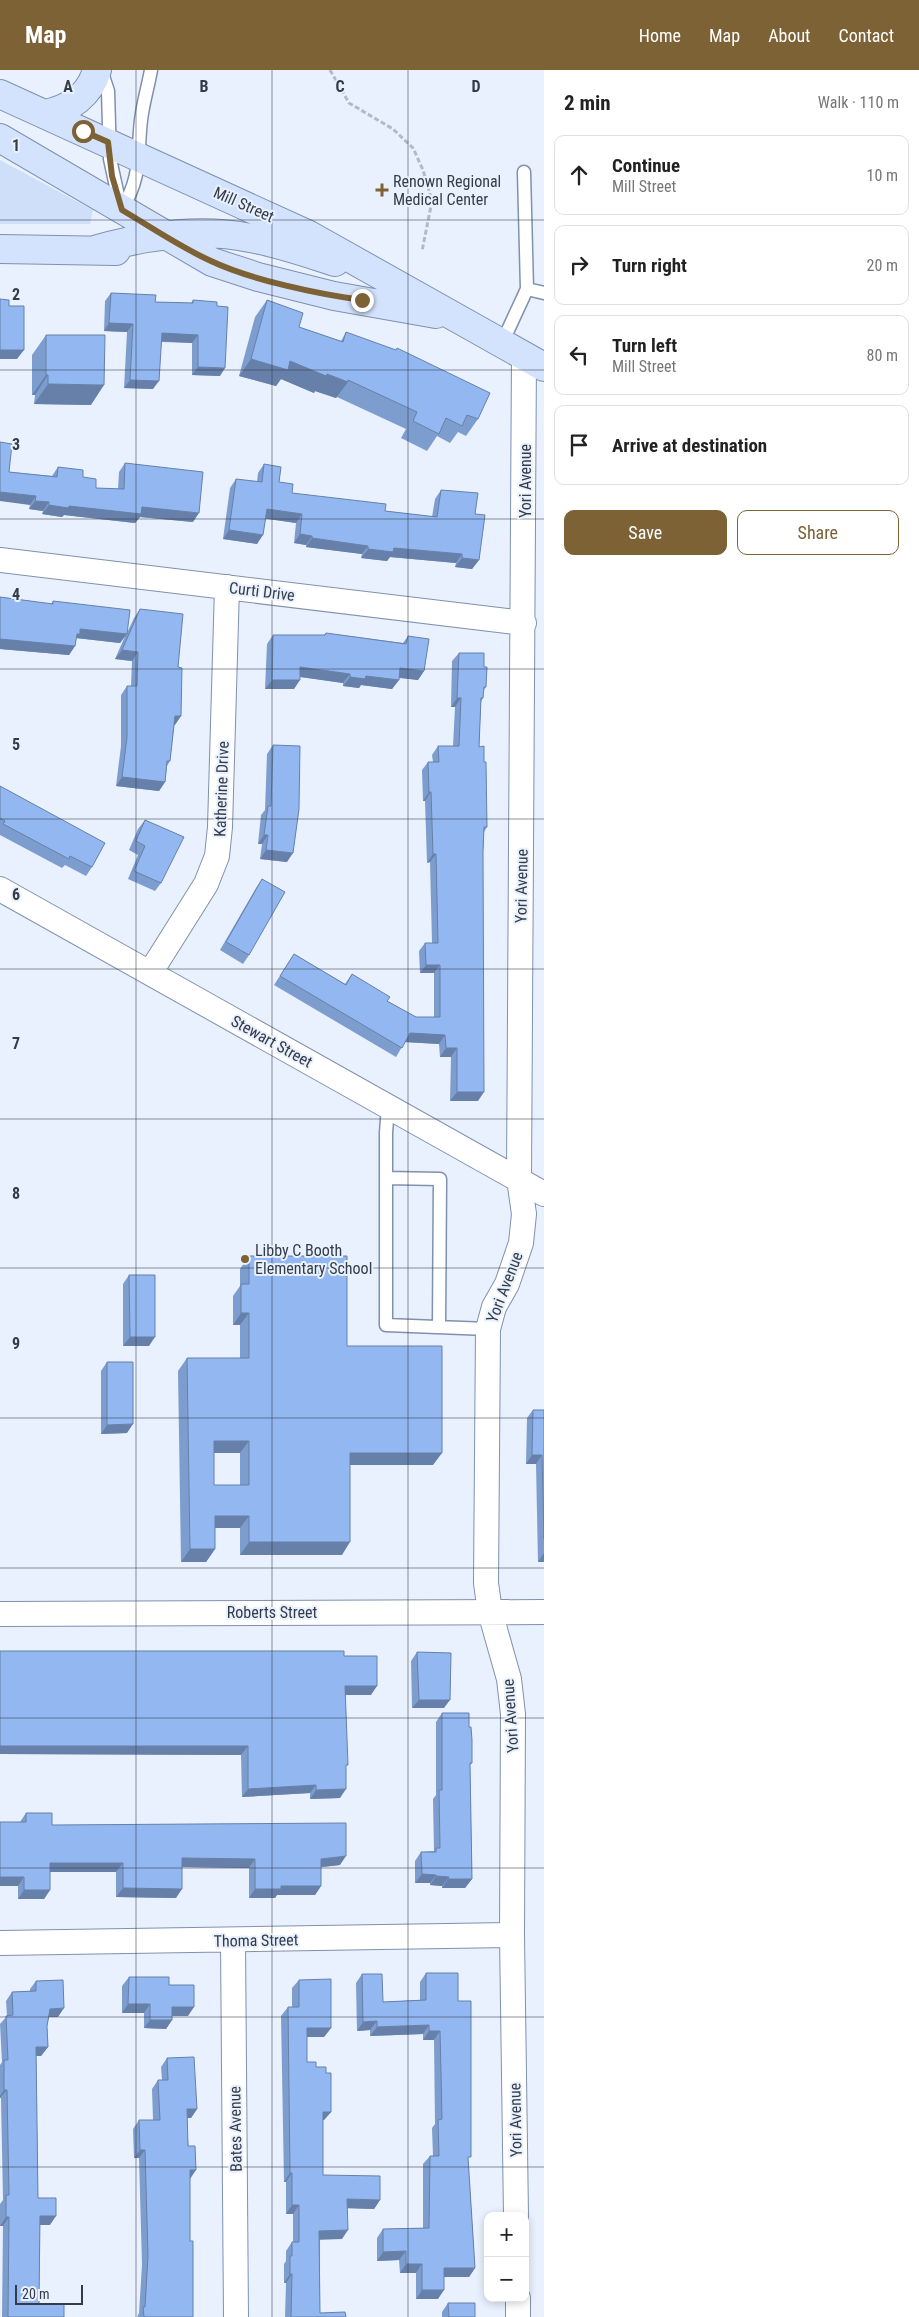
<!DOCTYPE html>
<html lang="en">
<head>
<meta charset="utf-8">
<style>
	:root { --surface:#fff; --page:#f2f2f2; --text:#222; --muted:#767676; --line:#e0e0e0; --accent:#7d6235 }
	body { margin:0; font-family:"Roboto Condensed",sans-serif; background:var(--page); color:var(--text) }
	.controls { position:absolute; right:15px; bottom:15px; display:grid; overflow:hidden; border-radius:10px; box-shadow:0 2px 8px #0003 }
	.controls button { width:45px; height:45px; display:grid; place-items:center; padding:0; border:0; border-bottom:1px solid var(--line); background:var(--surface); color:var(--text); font:25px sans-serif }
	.scale { position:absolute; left:15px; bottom:12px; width:68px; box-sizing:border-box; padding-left:5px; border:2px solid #343c48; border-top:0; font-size:14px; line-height:18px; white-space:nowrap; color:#343c48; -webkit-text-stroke:4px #e9f1fe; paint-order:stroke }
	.stop { position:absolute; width:15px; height:15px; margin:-11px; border:4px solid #7d6235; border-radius:50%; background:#fff }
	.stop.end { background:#7d6235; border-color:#fff; box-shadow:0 1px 5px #0008 }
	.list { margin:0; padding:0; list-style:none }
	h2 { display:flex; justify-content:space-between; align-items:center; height:65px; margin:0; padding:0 20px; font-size:21px }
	h2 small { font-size:16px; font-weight:400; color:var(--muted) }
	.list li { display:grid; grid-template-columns:32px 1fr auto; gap:15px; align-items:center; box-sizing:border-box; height:80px; margin:0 10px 10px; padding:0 10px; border:1px solid var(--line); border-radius:10px }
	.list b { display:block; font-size:19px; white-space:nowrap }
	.list p { margin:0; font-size:16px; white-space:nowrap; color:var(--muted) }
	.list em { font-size:16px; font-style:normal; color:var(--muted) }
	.actions { display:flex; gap:10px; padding:15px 20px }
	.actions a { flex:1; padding:11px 0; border:1px solid var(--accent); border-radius:10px; text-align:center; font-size:18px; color:var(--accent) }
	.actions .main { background:var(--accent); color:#fff }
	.icon { flex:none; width:28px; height:28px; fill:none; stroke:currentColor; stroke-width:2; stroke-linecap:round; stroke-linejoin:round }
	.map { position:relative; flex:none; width:544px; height:2247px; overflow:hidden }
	header { display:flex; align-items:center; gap:30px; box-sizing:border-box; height:70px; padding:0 25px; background:var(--accent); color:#fff }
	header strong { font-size:24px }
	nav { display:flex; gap:28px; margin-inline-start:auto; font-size:18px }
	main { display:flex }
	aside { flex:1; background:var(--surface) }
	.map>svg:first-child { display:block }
	.green { fill:#cfdffa }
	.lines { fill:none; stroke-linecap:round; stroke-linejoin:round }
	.service-casing { stroke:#7f91ae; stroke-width:15 }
	.minor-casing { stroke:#7f91ae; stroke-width:26 }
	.secondary-casing { stroke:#7f91ae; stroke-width:30 }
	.path { stroke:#b2bac7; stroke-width:3; stroke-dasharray:5 2.5; stroke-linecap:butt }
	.service { stroke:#fff; stroke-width:12 }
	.minor { stroke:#fff; stroke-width:24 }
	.secondary { stroke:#d3e3fd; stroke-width:28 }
	.wall { fill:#7e9dcf; fill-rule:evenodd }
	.shaded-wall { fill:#6680a9 }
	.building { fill:#92b7f1; stroke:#6680a9; fill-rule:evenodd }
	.route { stroke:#7d6235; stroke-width:6 }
	.grid { fill:none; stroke:#343c48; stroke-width:1; stroke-opacity:0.55 }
	.poi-dot { fill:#7d6235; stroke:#e9f1fe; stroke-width:2 }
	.labels { text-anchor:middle; stroke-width:4; stroke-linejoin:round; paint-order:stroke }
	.poi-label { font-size:16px; fill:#343c48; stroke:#e9f1fe; text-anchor:start }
	.street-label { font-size:16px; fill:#343c48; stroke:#e9f1fe }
	.grid-label { font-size:16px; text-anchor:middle; font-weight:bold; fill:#343c48; stroke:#e9f1fe; stroke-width:4; stroke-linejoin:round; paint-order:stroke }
</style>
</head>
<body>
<header>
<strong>Map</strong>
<nav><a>Home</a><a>Map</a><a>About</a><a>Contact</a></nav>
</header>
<main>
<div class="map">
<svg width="544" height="2247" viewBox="0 0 544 2247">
	<rect width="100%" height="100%" fill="#e9f1fe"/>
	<!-- green -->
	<path class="green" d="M0 90 93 140 90 154H0Z"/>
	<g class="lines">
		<defs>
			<path id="service" d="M101 0 108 21 110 89 120 135
				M121 140C142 108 137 85 141 50 143 33 148 17 151 0
				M527 219 544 223
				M502 273 527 219 524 102
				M388 1036 386 1063V1255L488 1259
				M386 1108 440 1109 439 1257"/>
			<path id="minor" d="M0 490 524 553
				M0 819 544 1124
				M150 903 206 814 217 786 220 757 227 517
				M0 1544 544 1542
				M233 1871 236 2247
				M0 1873 512 1865
				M516 2146 512 1865 513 1644 509 1609 490 1542 486 1513 488 1259 494 1237 507 1214 521 1173 524 1144 519 1109 524 285
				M518 2228V2247"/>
			<path id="secondary" d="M0 24 309 165 544 297
				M45 44C70 39 90 25 97 0
				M0 68 212 192 258 207 334 226 436 244
				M0 179 116 181
				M98 179C145 166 201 158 250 168 279 173 307 183 335 192"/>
		</defs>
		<!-- service casing -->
		<use href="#service" class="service-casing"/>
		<!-- minor casing -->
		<use href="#minor" class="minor-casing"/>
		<!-- secondary casing -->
		<use href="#secondary" class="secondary-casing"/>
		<!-- path -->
		<path class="path" d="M330 0 349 33 393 59 413 78 423 100 432 131 422 181"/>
		<!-- service -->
		<use href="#service" class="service"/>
		<!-- minor -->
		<use href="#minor" class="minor"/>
		<!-- secondary -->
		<use href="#secondary" class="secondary"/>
	</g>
	<!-- wall -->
	<path class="wall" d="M111 223 155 232 191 233 193 230 217 236 220 306 192 305V273L162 272 153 319 124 318 127 262 104 261 105 231Z
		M267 230 299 257 341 271 346 262 478 349 466 366 458 362 450 373 437 366 427 381 401 368 406 359 337 327 336 328 315 321 314 323 281 309 276 316 239 306 255 247Z
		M46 265 91 335 34 334 35 325H32V285Z
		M125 393 193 452 140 447 135 453 64 445 62 447 42 444 43 441 29 439 30 435 9 402 52 406 58 397 83 407 96 418 118 419 119 402Z
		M264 394 279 412 292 423 385 441 432 447 435 429 441 420 475 444 479 490 472 499 455 497 456 493 390 487 387 491 361 488 362 484 306 477V475L294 473 296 453 265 448 257 474 223 469 230 418 236 409 257 412 258 403Z
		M0 527 51 534 53 531 127 563 134 548 140 539 178 597 181 646 174 655 170 691 167 696 165 712 159 721 116 716 121 676V625L127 616H131L132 591 115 589 126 564 120 573 76 568 75 576 69 585 0 579Z
		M326 563 403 573 408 566 424 601 418 610 399 608V610L392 619 361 615 359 618 343 616V613L300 607 294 619H265L267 574 273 565H324Z
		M459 583 484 597 486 617 483 621V628L481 632 479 677 484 692 487 757 484 762 483 782 478 1031H450L451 987H440L439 974 405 972 396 987 274 915 294 884 345 914 352 904 387 931 416 947H434V903H420L419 881 425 873H432L430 792 427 793 425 731H423L422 700 428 692H433L432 685 438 676H453L455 637H451L452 591Z
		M273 675 287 792 260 789 262 774H258L261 745 265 740 267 684Z
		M0 716 92 797 86 806 65 795 62 798 0 765Z
		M145 750 161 813 155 821 128 809 138 785 129 780 138 759Z
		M262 809 249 885 243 894 220 880 256 818Z
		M249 1186 347 1276 433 1395H350L342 1485H240V1458H215V1479L206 1492H181L178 1301 187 1288H240V1255H233V1226L240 1216V1199ZM214 1383H240V1415H214Z
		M129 1205 149 1276H123V1214Z
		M107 1292 127 1363 101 1364V1301Z
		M533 1340H544V1492H538L536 1394H526L527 1348Z
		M417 1582 444 1638H412L411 1591Z
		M344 1586 371 1625H345L346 1698 340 1728 310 1729V1723L242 1727 241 1685 0 1684Z
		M442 1643 469 1657 472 1693 470 1695 472 1809 465 1818H442V1816L430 1815V1813H415V1791L421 1782 434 1781 433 1729 436 1725V1652Z
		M26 1743 52 1755 340 1795 321 1797V1816L315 1825H277L275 1828H249V1798L182 1797 176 1828 116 1827V1802H50V1820L44 1829H18V1816H0V1752H20Z
		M426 1903 458 1931 475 2198 469 2207H444L438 2229H416V2203H400L399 2190 377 2191V2168L383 2159 423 2158V2094L430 2086H433L432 2058 435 2054 434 1970H423V1964L370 1966V1960L357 1961 356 1913 362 1904 383 1932 420 1930V1912Z
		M129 1907 169 1915 188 1946H172V1950L166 1959 144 1958V1943H122V1916Z
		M299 1910 331 1958 324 1967H307V1992L316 1997 326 2003 331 2042 324 2050H323V2105L380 2130 374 2139 347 2138 342 2169H320V2243L346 2247H285L286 2213H284V2194L286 2191V2181L292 2172H293V2144H286V2112H284L281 1946 288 1937H292V1918Z
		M36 1911 58 1947H49L47 1956 48 1977 41 1986H36L38 2128 50 2155H40L39 2234 64 2247H2L3 2156H0V2134L3 2130 1 2028H0V1995L2 1992 0 1954 7 1946 6 1931 12 1922 30 1921V1919Z
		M167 1988 197 2039 191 2048H187L190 2108V2171L193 2247H137L139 2243 142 2195 139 2088H134L133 2059 139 2050H153L152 2019 158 2010H162L161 1997Z
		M448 2233 475 2247H442V2242Z"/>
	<!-- shaded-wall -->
	<path class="shaded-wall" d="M109 253 133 254 127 262 104 261Z
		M162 263 198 265 192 273 156 271Z
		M0 280H24L17 289H0Z
		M251 289 290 291 348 312 336 328 315 321 314 323 281 309 276 316 239 306Z
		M198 297 225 298 220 306 192 305Z
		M46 305H48L35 325H32Z
		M130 310 159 311 153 319 124 318Z
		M48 314 104 315 91 335 34 334Z
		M0 422 36 426 30 435 0 431Z
		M35 431 49 432 43 441 29 439Z
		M49 435 142 437 199 443 193 452 140 447 135 453 64 445 62 447 42 444Z
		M267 439 302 444 296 453 260 448Z
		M229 460 263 465 257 474 223 469Z
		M300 464 312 466 306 475 294 473Z
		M312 468 368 476 362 484 306 477Z
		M394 478 462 484 456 493 390 487 387 491 361 488 368 479Z
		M462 488 479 490 472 499 455 497Z
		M80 559 127 564 120 573 76 568 71 572Z
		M0 569 75 576 69 585 0 579Z
		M122 580 138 582 132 591 115 589Z
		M300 597 350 604 343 613 294 606Z
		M400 598 424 601 418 610 394 607Z
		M366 606 399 610 392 619 361 615 359 618 343 616 350 607Z
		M272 610H300L294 619H265Z
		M457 628H461L455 637H451Z
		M175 646H181L175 655H169Z
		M122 707 165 712 159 721 116 716Z
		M429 722H431L425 731H423Z
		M264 765H268L262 774H258Z
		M266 780 293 783 287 792 260 789Z
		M433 784H436L430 792 427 793Z
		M426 895H440L434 903H420Z
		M410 963 445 965 439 974 404 972Z
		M446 978H457L451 987H440Z
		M457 1022H484L478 1031H450Z
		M241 1243H249L240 1255H233Z
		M130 1267H155L149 1276H123Z
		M133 1354 127 1363 101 1364 107 1355Z
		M214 1371H249L240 1383H205Z
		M350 1383H442L433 1395H342Z
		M532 1385H542L536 1394H526Z
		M215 1446H249L240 1458H206Z
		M249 1472H350L342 1485H240Z
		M190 1479H215L206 1492H181Z
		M544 1483V1492H538Z
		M345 1616H377L371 1625H339Z
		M419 1630H450L444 1638H412Z
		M0 1676H248L241 1685 0 1684Z
		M316 1715 310 1723 242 1727 248 1719Z
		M346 1719 340 1728 310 1729 316 1720Z
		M346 1786 340 1795 314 1798 321 1789Z
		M182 1788 255 1789 249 1798 176 1797Z
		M50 1793H123L116 1802H44Z
		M422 1804 436 1805 430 1813H415Z
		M436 1806 449 1807 442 1816 430 1815Z
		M0 1807H24L18 1816H0Z
		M448 1809H472L465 1818H442Z
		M281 1816H321L315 1825H277L275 1828H249L255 1819Z
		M123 1818 182 1819 176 1828 116 1827Z
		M24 1820H50L44 1829H18Z
		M128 1934H150L144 1943H122Z
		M172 1937H194L188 1946H166Z
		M64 1938 58 1947H44L50 1939Z
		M150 1950H172L166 1959 144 1958Z
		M377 1951 370 1960 357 1961 363 1952Z
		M429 1955 423 1964 370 1966 377 1957Z
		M307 1958H331L324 1967H301Z
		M429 1961H440L434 1970H423Z
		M36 1977H48L41 1986H30Z
		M4 2020H7L0 2028V2026Z
		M187 2039H197L191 2048H181Z
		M323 2042H331L324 2050H317Z
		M140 2080H145L139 2088H134Z
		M190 2100H196L190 2109Z
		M290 2103H292L286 2112H284Z
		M347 2129 380 2130 374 2139 341 2138Z
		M292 2135H299L293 2144H286Z
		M40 2146H56L50 2155H34Z
		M6 2147H9L3 2156H0Z
		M348 2160 342 2169 313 2170 319 2161Z
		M406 2181 399 2190 377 2191 383 2182Z
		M406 2194H422L416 2203H400Z
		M444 2198H475L469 2207H438Z
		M290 2204H292L286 2213H284Z
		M422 2220H444L438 2229H416Z"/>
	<!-- building -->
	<path class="building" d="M111 223 156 225 155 232 193 233V230L217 232V236L228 237 225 298 198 297V265L162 263 159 311 130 310 133 254 109 253Z
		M0 229 9 230V236H24V280H0Z
		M267 230 303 243 299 257 343 272 346 262 396 280 397 278 490 323 478 349 467 345 462 356 446 348 439 364 413 351 417 342 348 310V312L327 304 326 306 290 291 288 300 251 289Z
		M46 265H105L104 315 48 314V305H46Z
		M0 372 12 374 9 402 57 407 58 397 83 400V407L96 409V418L124 419 125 393 203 402 199 443 142 437 141 444 69 436 68 438 49 435V432L35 431 36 426 0 422Z
		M264 394 281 397 279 412 293 414 292 423 386 434 385 441 437 447 441 420 478 423 475 444 485 445 479 490 462 488V484L394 478 393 482 368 479V476L312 468V466L300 464 302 444 267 439 263 465 229 460 236 409 262 412Z
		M0 527 53 534V531L130 540 127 564 80 559V564H77L75 576 0 569Z
		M140 539 183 544 178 597 182 598 181 646H175L170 691H167L165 712 122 707 127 667V616H137L138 582 122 580Z
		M326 563 406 574 408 566 429 569 424 601 400 598 399 610 366 606 365 609 350 607V604L300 597V610H272L273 565H325Z
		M459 583H484V597H487L486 617H484L483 628H481L479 677 484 676V692H486L487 757H484L483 782 484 1022H457V978H446L445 965 410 963 402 978 280 906 294 884 346 915 352 904 390 927 387 931 416 947H440V895H426L425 873H438L436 784H433L431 722H429L428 692H439L438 676H459L461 628H457Z
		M273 675 300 676 299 739 293 783 266 780 268 765H264L268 736H271Z
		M0 716 105 773 92 797 70 786 69 789 3 754 5 751 0 748Z
		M145 750 184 767 161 813 134 801 145 776 136 771Z
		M262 809 285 822 249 885 226 872Z
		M249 1186H347V1276H442V1383H350V1472H249V1446H215V1479H190L187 1288H249V1243H241V1214H249ZM214 1371H249V1415H214Z
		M129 1205H155V1267H130Z
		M107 1292H133V1354L107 1355Z
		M533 1340H544V1469L542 1385H532Z
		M0 1581H344V1586H377V1616H345L348 1695H346V1719L316 1720V1715L248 1719V1676H0Z
		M417 1582 451 1583 450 1630H419Z
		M442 1643H469V1657H471L472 1670V1693H470L472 1809H448L449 1807 436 1806V1805L422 1804 421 1782H436V1778H440L439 1720H442Z
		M26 1743H52V1755L346 1753V1786L321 1789V1816H281V1819H255V1789L182 1788V1819L123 1818V1793H50V1820H24V1807H0V1752H26Z
		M426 1903H458V1931H471V2087H468L475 2198H444V2220H422V2194H406V2181L383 2182V2159L429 2158 430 2086H439L438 2050 442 2049 440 1961H429V1955L377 1957V1951L363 1952 362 1904H382L383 1932 426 1930Z
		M129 1907H169V1915H194V1937H172V1950H150V1934H128Z
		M331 1909V1958H307V1992H316V1997H326V2003H331V2042H323V2105L380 2106V2130L347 2129 348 2160 319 2161 320 2243 345 2242 346 2247H291L292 2204H290V2186H292V2172H299V2135H292V2103H290L288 1937H299V1910Z
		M63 1910 64 1938 50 1939 47 1956 48 1977H36L38 2128H56V2146H40L39 2234H64V2247H8L9 2147H6V2125H9L7 2020H4V1990H8L6 1946 13 1945 12 1922 36 1921V1911Z
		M194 1987 197 2039H187L188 2076H195L196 2100H190V2171H193V2247H144L143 2237H145L148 2186 145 2080H140L139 2050H160L158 2010H168L167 1988Z
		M448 2233H475V2247H449Z"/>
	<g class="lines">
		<!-- route -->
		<path class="route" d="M83 61 108 72 112 106 122 140C151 157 180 177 211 191 251 210 318 224 362 230"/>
	</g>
	<!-- grid -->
	<path class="grid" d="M136 0V2247M272 0V2247M408 0V2247M0 150H544M0 300H544M0 449H544M0 599H544M0 749H544M0 899H544M0 1049H544M0 1198H544M0 1348H544M0 1498H544M0 1648H544M0 1798H544M0 1947H544M0 2097H544"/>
	<!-- markers -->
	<g class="poi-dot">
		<path d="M379.5 112.5h5v5h5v5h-5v5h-5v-5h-5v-5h5z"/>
		<circle cx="245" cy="1189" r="5"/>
	</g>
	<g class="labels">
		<!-- poi labels -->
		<g class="poi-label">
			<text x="393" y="117">Renown Regional<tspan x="393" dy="18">Medical Center</tspan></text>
			<text x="255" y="1186">Libby C Booth<tspan x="255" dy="18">Elementary School</tspan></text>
		</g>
		<!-- street labels -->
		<g class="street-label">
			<text transform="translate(244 134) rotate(24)" y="6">Mill Street</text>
			<text transform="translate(525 411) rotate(-90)" y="6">Yori Avenue</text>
			<text transform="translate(262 521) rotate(7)" y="6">Curti Drive</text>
			<text transform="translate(221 719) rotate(-88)" y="6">Katherine Drive</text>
			<text transform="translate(521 816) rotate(-89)" y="6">Yori Avenue</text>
			<text transform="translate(272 971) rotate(29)" y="6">Stewart Street</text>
			<text transform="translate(504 1217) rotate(-69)" y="6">Yori Avenue</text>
			<text x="272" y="1548">Roberts Street</text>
			<text transform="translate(510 1646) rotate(-94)" y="6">Yori Avenue</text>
			<text transform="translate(256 1870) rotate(-1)" y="6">Thoma Street</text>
			<text transform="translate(515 2050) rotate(-91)" y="6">Yori Avenue</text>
			<text transform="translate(235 2059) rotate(-91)" y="6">Bates Avenue</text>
		</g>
	</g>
	<g class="grid-label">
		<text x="68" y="22">A</text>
		<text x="204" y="22">B</text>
		<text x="340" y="22">C</text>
		<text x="476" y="22">D</text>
		<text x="16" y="81">1</text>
		<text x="16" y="230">2</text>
		<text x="16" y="380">3</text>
		<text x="16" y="530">4</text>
		<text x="16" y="680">5</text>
		<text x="16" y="830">6</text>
		<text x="16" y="979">7</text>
		<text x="16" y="1129">8</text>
		<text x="16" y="1279">9</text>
	</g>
</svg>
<div class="controls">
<button>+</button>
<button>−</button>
</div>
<div class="scale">20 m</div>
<div class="stop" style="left:83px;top:61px"></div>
<div class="stop end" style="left:362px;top:230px"></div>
</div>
<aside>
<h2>2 min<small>Walk · 110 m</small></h2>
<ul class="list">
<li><svg class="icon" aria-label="ahead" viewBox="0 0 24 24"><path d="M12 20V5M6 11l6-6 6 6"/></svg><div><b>Continue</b><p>Mill Street</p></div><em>10 m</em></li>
<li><svg class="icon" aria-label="right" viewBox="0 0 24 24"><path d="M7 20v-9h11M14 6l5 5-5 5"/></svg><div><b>Turn right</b></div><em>20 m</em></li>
<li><svg class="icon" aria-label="left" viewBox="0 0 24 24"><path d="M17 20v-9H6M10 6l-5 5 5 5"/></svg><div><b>Turn left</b><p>Mill Street</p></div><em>80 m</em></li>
<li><svg class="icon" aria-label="arrive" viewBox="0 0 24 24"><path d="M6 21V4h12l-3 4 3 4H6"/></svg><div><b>Arrive at destination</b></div></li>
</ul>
<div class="actions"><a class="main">Save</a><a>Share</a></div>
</aside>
</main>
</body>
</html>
